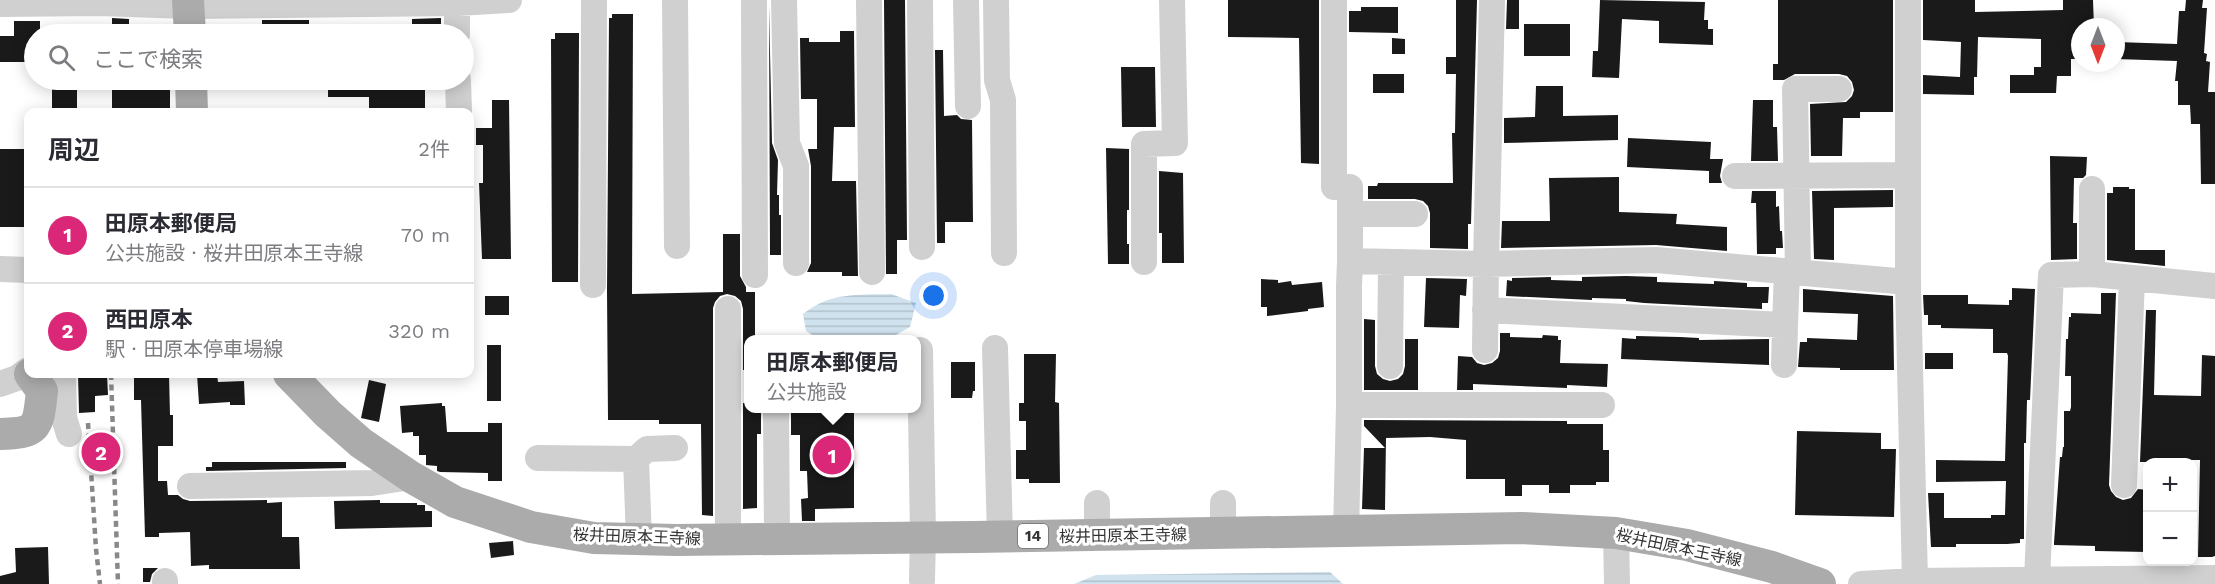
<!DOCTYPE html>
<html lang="ja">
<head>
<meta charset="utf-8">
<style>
	:root { --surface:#fff; --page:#f7f7f7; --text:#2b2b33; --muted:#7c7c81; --line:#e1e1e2; --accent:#db2777 }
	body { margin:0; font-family:"Work Sans","Noto Sans JP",sans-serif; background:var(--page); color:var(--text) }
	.controls { position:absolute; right:18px; bottom:18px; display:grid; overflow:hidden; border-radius:12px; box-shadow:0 3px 15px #0003 }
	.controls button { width:54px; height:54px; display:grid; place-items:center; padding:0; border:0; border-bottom:2px solid var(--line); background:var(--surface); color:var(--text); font:30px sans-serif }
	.compass { position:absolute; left:2071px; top:18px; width:54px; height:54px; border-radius:50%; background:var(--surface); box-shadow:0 3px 15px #0003; rotate:180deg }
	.you { position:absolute; left:934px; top:296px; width:21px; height:21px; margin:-15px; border:4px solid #fff; border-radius:50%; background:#1a73e8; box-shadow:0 0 0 9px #1a73e833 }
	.badge { display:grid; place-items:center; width:39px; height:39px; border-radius:50%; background:var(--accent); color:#fff; font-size:20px; font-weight:700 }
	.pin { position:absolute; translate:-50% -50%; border:3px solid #fff; box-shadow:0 2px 6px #0006 }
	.popup { position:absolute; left:744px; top:335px; width:177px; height:78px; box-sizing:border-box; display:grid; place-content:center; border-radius:12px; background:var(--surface); filter:drop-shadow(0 2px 4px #0005); font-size:20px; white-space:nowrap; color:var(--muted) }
	.popup b { font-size:22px; color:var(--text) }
	.popup::after { content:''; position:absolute; left:50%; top:100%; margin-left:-12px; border:12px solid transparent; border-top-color:var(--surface) }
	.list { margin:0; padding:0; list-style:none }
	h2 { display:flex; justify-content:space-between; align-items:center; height:78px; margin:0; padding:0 24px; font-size:26px }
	h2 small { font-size:20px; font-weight:400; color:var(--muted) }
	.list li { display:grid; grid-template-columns:39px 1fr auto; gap:18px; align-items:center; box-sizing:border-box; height:96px; padding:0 24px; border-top:2px solid var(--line) }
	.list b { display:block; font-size:22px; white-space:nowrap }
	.list p { margin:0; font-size:20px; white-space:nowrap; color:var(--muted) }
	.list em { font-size:20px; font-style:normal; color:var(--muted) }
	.icon { flex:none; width:33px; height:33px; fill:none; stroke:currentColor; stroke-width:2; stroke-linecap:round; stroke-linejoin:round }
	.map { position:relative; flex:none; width:2215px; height:584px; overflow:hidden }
	.search { position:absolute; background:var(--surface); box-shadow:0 3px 15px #0003; left:24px; top:24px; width:450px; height:66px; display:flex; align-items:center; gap:15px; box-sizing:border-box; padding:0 21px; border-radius:33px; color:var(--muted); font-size:22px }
	.panel { position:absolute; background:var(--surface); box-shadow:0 3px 15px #0003; left:24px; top:108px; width:450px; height:270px; border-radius:12px }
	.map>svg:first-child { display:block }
	.water { fill:url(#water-rules) }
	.building { fill:#1a1a1a }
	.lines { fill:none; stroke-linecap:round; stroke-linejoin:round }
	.minor { stroke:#d0d0d0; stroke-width:26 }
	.major { stroke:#ababab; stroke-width:32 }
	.rail { stroke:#888; stroke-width:4.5; stroke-dasharray:6 4.5; stroke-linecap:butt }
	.labels { text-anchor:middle; stroke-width:6; stroke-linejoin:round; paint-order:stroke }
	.shield { fill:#fff; stroke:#707070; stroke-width:1.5 }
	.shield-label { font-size:15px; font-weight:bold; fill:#333 }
	.street-label { font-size:16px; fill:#333; stroke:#fff }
</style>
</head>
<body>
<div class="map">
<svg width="2215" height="584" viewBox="0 0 2215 584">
	<defs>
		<pattern id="water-rules" width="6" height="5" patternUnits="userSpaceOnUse" patternTransform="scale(1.5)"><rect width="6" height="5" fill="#cfe2ee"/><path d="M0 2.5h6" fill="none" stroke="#b2c2cd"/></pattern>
	</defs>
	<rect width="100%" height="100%" fill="#fff"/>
	<!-- water -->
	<path class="water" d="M891 294 916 303 910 327 887 340 819 339 806 331 803 314C831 292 856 295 891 294Z
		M1330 572 1343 584H1074L1096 575Z"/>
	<!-- building -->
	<path class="building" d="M884 0H905L907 240H897V274H886Z
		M1228 0H1319V164L1301 163 1299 38 1228 37Z
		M1456 0H1477L1471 224H1468V249L1430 248V213L1428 206 1423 201 1415 199H1368V186H1377L1378 183H1453L1452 133H1455L1456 74H1446V57H1456Z
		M1507 0H1519V29H1506Z
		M1600 0 1705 2 1704 20H1708V29H1713V45L1659 43V21L1622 19 1619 78 1592 77 1593 51H1598Z
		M1778 0H1893V112H1860V118H1843L1842 156H1811L1810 104 1846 102 1852 96 1854 90 1852 82 1847 76 1839 74H1795L1784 80H1773V64H1778Z
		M1923 0H1975V12L2063 10V0H2093L2094 27H2080V59H2071V76H2057L2056 93H2010V75H2034V67H2041V39L1978 37 1977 77H1974V95L1923 94V75L1960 77 1961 42 1923 40Z
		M2186 0H2203L2202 8H2207L2204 53 2207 54 2206 61 2210 62 2208 92H2215V184H2201L2200 124H2191L2190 105H2178V81H2175L2177 61 2116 59V42L2177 44 2179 11H2185Z
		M769 5 772 143 778 160 777 195H779V215H781V255H770Z
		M1361 7H1398V33L1349 32V11H1361Z
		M612 14H633L632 294 723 292V234H740V276L746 287V292H755V339H748V370H743V309L741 301 735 296 727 294 720 296 715 302 713 308V516L702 515 701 424H659V420H608L607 290 609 18H612Z
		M112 18 129 19V34H112Z
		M441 18V34H412V19Z
		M262 20H309V34H262Z
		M14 21H40V34H34V62H0V36H14Z
		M1524 24H1570V56H1524Z
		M840 31H854L855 127H834L832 181H856L858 276H842V272H807L811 263V166L808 149H817V99H801L800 38H809V42H840Z
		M555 33H579L578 282H552L551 39H555Z
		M1392 38 1405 39V54H1392Z
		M935 50H943L944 116 957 115 961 119 972 120 973 222H945V243H937Z
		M1121 67H1155L1156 127H1122Z
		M1373 74H1404V93H1373Z
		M52 80H77V112H52Z
		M112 80H163V90H170V112H112Z
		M328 80H410V84H425V112H390V108H369V97H328Z
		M1536 86H1563V116L1618 115V140L1504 143V118L1535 117Z
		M492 100H509L511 259H482L479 183H483V145H476V128H492Z
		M1753 100H1773V127H1777L1778 161H1751Z
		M1628 138 1711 142 1710 159H1723L1720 176 1722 183H1709V171L1627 167Z
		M1106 148 1129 149V210H1127V244H1129V264H1108Z
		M0 149H28V227H0Z
		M2050 156 2087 157 2086 175 2083 178H2074L2073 223H2077V259L2051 260Z
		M1159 171 1183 173 1184 263H1162V233H1159Z
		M1619 177V212L1677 214 1676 224 1727 227V251L1656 245 1501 248 1502 221H1550L1549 178Z
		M2113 187H2129V189H2135V250H2165V266L2107 260V193H2113Z
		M1893 190V207L1834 208V260L1814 259 1812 191Z
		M1752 191H1776V207L1779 206 1780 231H1782L1783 248H1776V254H1757L1756 203H1751Z
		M1626 276 1657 277V282L1714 284V281L1747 283V287H1769L1768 303H1762V309L1644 303 1626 301V299L1592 298V300L1506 296 1507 280 1512 281V278L1551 277V280L1582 281V277Z
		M1426 278 1467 279 1466 296 1460 295 1459 328 1424 327Z
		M1261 279 1278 280V283L1291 281 1292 285 1322 282 1324 307 1308 309V311L1267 316V307H1261Z
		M2012 288 2035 289 2030 400H2027L2026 443H2024V539H2020V543L2007 544H1956V547H1931L1928 493H1944V518H1991V515H2005L2006 481 1936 482V460L2005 461 2008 356 2007 353H1993V329L1941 328V325H1928V315H1924L1923 295H1968V304L2009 305V300H2012Z
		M1803 289 1893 296 1894 370H1840V368L1798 367 1800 342H1807V338L1857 340 1858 314 1803 312Z
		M2101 293H2116L2109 485 2111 491 2116 497 2123 500 2131 498 2138 489 2148 490V552L2095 551V546L2054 545V543L2060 457H2062L2063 447H2064V411H2070L2071 407V376H2065L2066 339H2068L2069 317H2071V313L2101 314Z
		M485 296H509V315H485Z
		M2146 310H2156L2154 395 2201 396 2202 355 2215 356V556L2212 557H2198L2200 460H2151V462H2140Z
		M1364 319 1375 320V366L1377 374 1383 379 1390 381 1398 379 1403 374 1405 366V339H1418V390H1364Z
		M1500 333H1510V337L1542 338 1543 335 1558 336V340H1561L1560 363 1608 364 1607 387 1567 385V388L1473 384V390H1457L1458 356 1472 357 1477 363 1484 365 1492 363 1498 358 1500 351Z
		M1636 336 1680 337 1699 338V340L1769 339V365L1621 359 1622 338 1636 339Z
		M487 345H501V401H487Z
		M1925 353H1953V369H1925Z
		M1024 354H1056L1055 402 1059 403 1060 483H1029V479H1016V450H1026V421H1019V403H1024Z
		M951 362H975V391H973L972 398H951Z
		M78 374H107L108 395 95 396V412L79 413Z
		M134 374H169L170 415H173V446H158V481H167L168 495H178L183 499 190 501 267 500V503L282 502V537H299L300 569H209V565L191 566 190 532 159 533V537H145L141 400H134Z
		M197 374H217L218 382 244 381 245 405H230V402L199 404Z
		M369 380 386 384 379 422 361 418Z
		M442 403V406H445L447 432H488V423H502V481H488V473L440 472 437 471V466L426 465V455H419V436H413V432L402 433 400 406Z
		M743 403H748V408H761V434H757V508L743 509Z
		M791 408H854V508L815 509V521H802L801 499 808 498 807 471H800V435H791Z
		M1364 420 1567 421V424H1603V450H1609V482H1596V485H1570V493H1549V485H1522V496H1505V479H1466V440L1430 437 1386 438 1385 510 1362 509 1364 448H1385L1364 426Z
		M1797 431 1881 433V449H1896L1894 517 1795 515Z
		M212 462H346V468L206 471V467H212Z
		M380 500V503H417V505H425V511H432V527L335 529 334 501Z
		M513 541 514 555 491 558 489 543Z
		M48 547 49 584H0V576L16 572 15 548Z
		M143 568H158L152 574 150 582H143Z"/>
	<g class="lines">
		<!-- minor -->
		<path class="minor" d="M675 0 677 246
			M754 0 755 275
			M784 0 787 143 796 166V263
			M869 0 872 272
			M920 0 922 247
			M966 0 968 106
			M996 0 997 80 1003 100 1004 253
			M1334 0V187H1350V261
			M1908 0V282L1915 581
			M457 3V34
			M0 4 99 3 189 6 457 3 509 0
			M458 80 459 112
			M1735 176 1908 175
			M2092 189V274
			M1350 214H1415
			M1144 262V144L1175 143 1172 0
			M0 269 28 270
			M1798 272 1795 89H1839
			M593 285 594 0
			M728 309V539
			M1485 310 1785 325 1787 271
			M995 348 1000 537
			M920 350 923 537 922 580
			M1485 350 1486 264 1656 260 1908 282
			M1784 365 1785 325
			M1390 366 1391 262
			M63 374 64 418 69 434
			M0 384 17 378 28 370
			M1349 405H1602
			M776 408 777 539
			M538 458 636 459 639 539
			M636 459 647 449 675 448
			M2124 485 2132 278
			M190 486 372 483 411 477
			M1097 503V535
			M1223 503V534
			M1346 533 1349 405V286L1350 261 1486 264 1492 0
			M1616 533 1617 584
			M2037 579 2051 275 2092 274 2215 286
			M165 584V581
			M1861 584 1915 581 2215 578"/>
		<!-- major -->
		<path class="major" d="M188 0 190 34
			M191 80 192 112
			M289 374 328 414 361 443 411 477 455 502 531 527 594 538 676 540 974 537 1522 528 1616 533 1687 545 1772 567 1820 584
			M0 434C39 433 38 427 42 391L30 374"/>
		<!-- rail -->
		<path class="rail" d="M111 374 118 584
			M88 423 96 549 100 584"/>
	</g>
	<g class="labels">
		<!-- shield labels -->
		<rect class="shield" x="1018" y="524" width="30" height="24" rx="4.5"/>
		<g class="shield-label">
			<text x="1033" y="541">14</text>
		</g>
		<!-- street labels -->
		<g class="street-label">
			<text transform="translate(1123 535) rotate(-1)" y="6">桜井田原本王寺線</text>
			<text transform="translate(637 536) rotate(2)" y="6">桜井田原本王寺線</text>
			<text transform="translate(1679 547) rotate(12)" y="6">桜井田原本王寺線</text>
		</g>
	</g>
</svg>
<div class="controls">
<button>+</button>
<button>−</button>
</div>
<svg class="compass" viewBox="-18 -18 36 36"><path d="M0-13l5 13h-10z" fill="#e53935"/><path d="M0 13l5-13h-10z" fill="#7c7c81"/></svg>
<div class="you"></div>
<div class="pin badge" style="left:832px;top:455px">1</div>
<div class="popup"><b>田原本郵便局</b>公共施設</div>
<div class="pin badge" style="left:101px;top:452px">2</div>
<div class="search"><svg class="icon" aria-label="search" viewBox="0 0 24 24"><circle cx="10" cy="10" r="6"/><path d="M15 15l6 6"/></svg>ここで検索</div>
<section class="panel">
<h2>周辺<small>2件</small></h2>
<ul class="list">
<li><span class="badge">1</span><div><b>田原本郵便局</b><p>公共施設 · 桜井田原本王寺線</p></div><em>70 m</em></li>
<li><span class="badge">2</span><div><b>西田原本</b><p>駅 · 田原本停車場線</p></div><em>320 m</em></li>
</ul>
</section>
</div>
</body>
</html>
